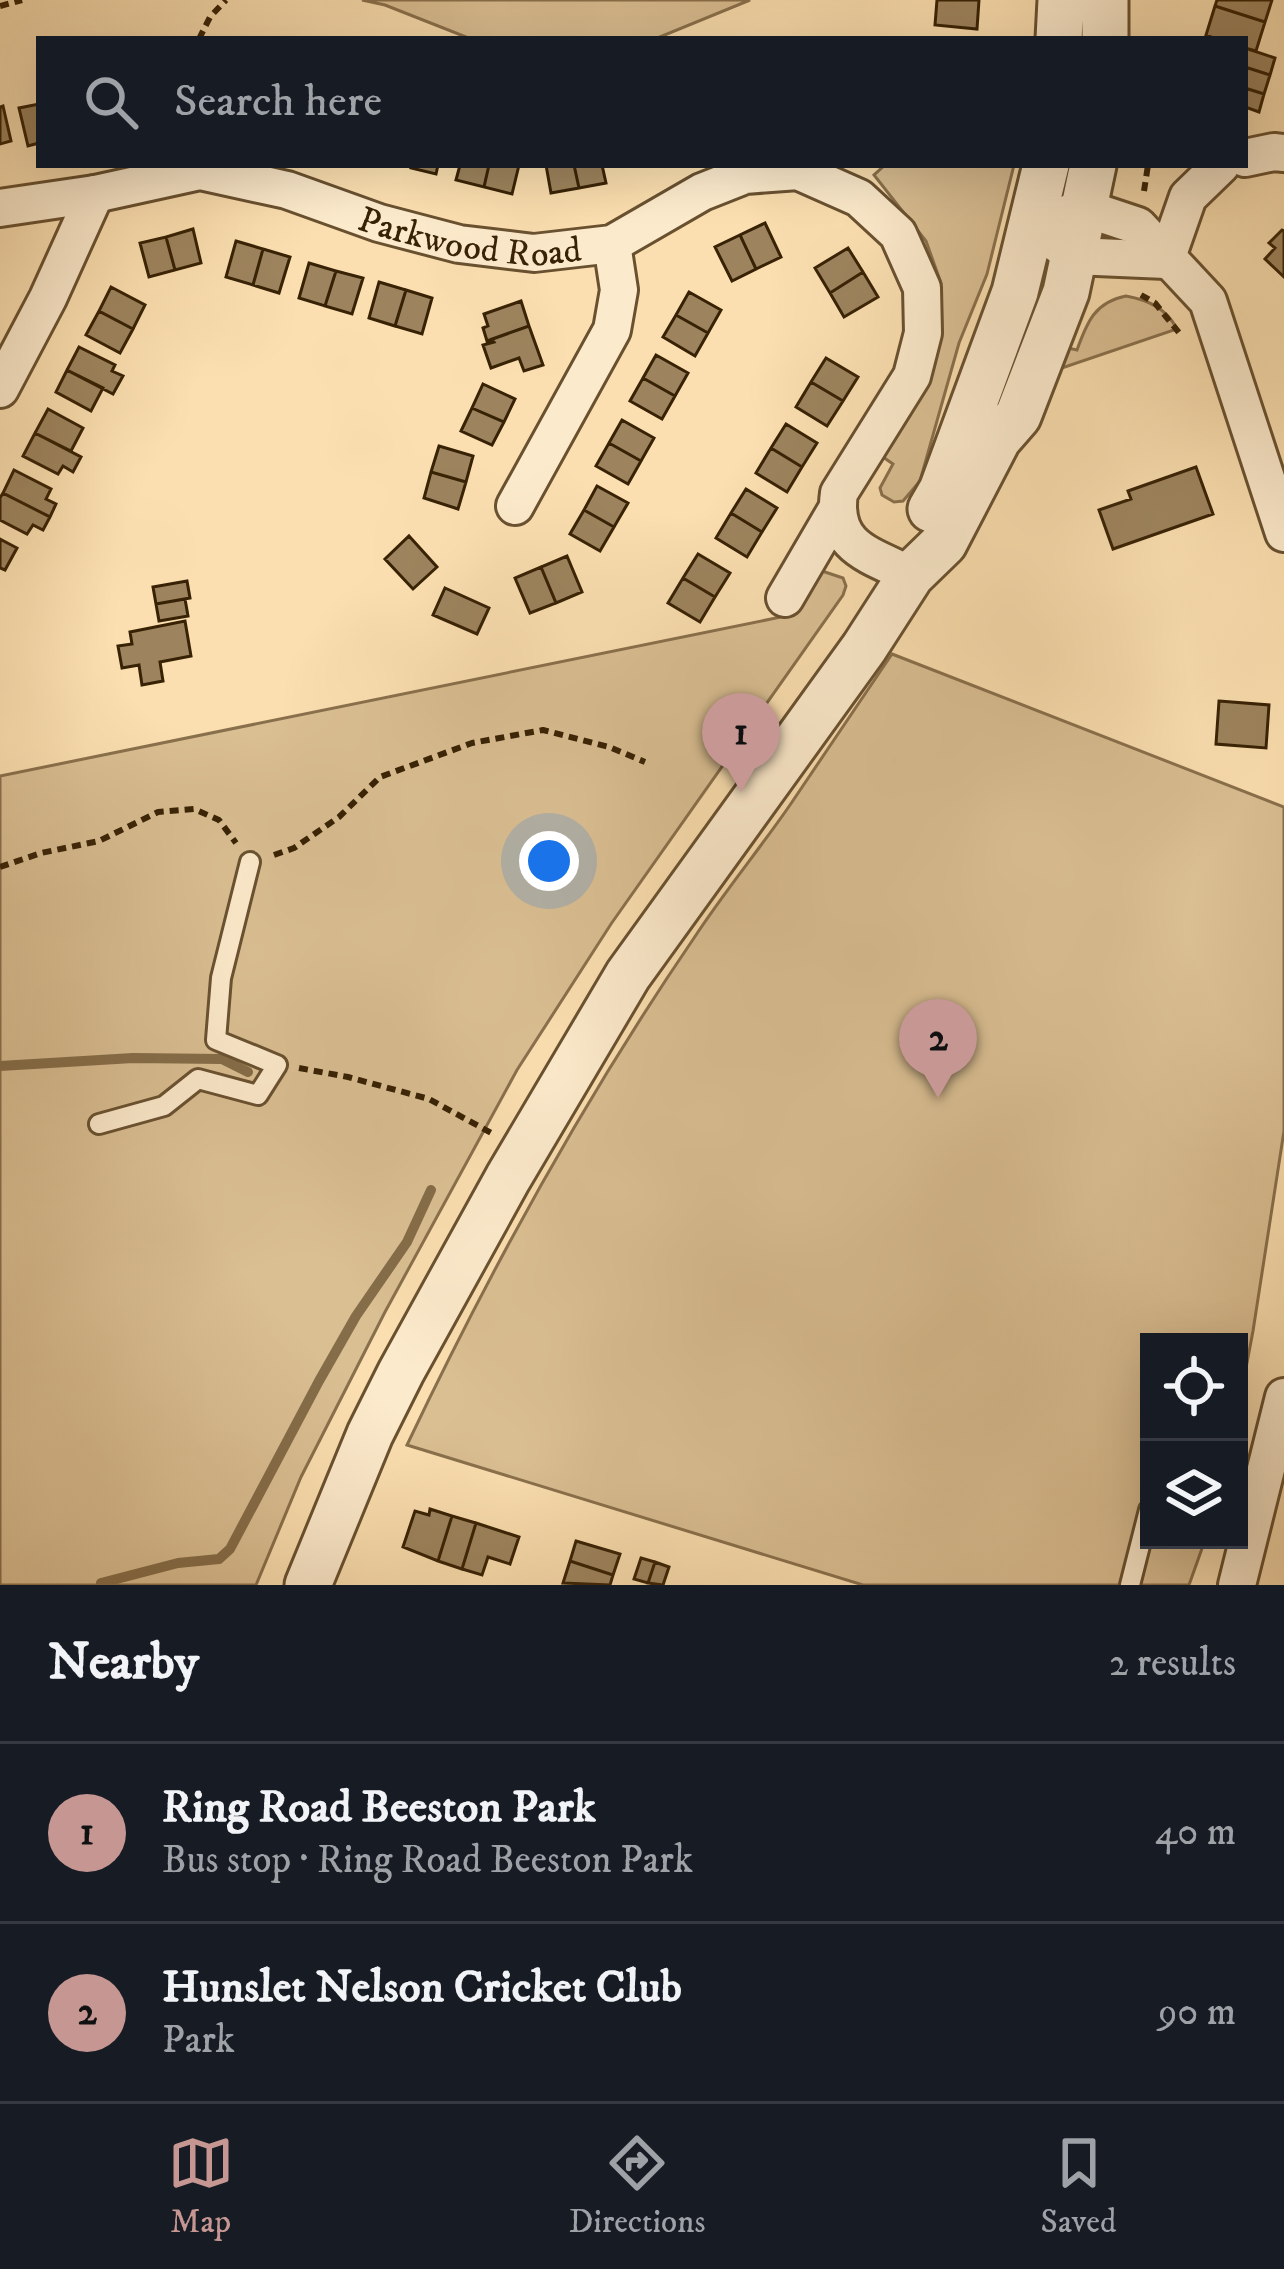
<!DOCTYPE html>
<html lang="en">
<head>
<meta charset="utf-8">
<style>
	:root { --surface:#171b24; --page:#242831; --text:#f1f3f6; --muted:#9ea1a6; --line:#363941; --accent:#c59692 }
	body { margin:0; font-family:"IM FELL DW Pica",serif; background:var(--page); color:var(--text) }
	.controls { position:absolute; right:36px; bottom:36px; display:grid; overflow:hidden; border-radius:0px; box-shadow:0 12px 48px #0002 }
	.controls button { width:108px; height:108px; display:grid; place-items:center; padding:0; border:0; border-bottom:3px solid var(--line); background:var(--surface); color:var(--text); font:60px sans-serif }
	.you { position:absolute; left:549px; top:861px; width:42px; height:42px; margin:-30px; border:9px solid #fff; border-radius:50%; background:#1a73e8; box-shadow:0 0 0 18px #1a73e833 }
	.badge { display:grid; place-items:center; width:78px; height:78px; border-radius:50%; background:var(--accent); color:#111; font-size:39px; font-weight:700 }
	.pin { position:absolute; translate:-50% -99px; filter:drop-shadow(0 3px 6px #0008) }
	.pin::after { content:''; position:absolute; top:63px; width:42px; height:36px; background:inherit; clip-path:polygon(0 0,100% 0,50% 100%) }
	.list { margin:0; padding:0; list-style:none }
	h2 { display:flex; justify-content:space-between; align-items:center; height:156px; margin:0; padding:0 48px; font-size:51px }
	h2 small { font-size:39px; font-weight:400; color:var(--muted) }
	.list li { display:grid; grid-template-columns:78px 1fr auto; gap:36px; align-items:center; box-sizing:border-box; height:180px; padding:0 48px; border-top:3px solid var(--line) }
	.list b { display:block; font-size:45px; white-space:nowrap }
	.list p { margin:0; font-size:39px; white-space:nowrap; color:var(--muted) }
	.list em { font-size:39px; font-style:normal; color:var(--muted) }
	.icon { flex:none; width:66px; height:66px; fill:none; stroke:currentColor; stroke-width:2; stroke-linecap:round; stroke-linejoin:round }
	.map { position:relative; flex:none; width:1284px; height:1585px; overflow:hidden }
	.search { position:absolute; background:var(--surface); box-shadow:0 12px 48px #0002; left:36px; right:36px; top:36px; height:132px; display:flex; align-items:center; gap:30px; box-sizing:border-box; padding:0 42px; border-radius:0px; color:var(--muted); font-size:45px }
	.sheet { height:516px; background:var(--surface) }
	nav { display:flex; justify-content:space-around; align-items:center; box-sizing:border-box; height:168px; border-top:3px solid var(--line); background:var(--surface); font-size:33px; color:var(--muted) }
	nav a { display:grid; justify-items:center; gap:6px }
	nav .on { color:var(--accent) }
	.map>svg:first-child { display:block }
	.green { fill:#dabf93; stroke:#89704c; stroke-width:3 }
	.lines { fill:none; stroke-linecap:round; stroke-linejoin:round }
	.stream { stroke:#856d49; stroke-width:10 }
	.building { fill:#9d845e; stroke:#382205; stroke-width:3 }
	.service-casing { stroke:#695130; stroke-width:24 }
	.minor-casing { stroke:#695130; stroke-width:42 }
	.tertiary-casing { stroke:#695130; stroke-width:51 }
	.path { stroke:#382205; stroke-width:6; stroke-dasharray:9 6; stroke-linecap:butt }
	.service { stroke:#fceacc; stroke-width:18 }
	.minor { stroke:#fceacc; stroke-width:36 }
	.tertiary { stroke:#fceacc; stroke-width:45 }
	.labels { text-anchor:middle; stroke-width:12; stroke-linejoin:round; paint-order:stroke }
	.street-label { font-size:36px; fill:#382205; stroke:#fceacc }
</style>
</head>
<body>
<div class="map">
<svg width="1284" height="1585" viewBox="0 0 1284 1585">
	<rect width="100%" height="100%" fill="#fbdfb0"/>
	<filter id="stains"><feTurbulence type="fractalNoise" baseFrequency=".00167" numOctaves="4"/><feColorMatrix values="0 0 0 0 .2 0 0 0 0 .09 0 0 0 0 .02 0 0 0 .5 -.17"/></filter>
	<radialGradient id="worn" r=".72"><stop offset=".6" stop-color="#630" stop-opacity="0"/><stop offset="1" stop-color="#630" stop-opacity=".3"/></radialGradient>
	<!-- green -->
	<path class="green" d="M362 0H750L655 39H471L385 5Z
		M885 165H1014L987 274 959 343 920 481 903 501 894 502 882 495 880 488 893 464 883 457 927 388 942 332 941 283 926 241 874 175Z
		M1126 296C1148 300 1166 308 1177 329L1059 369 1068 348 1077 350C1087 322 1095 302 1126 296Z
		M822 571 843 578 846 586 843 595 611 924 517 1070 385 1312 301 1477 256 1585H0V776L781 617 806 578Z
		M892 654 1284 807V1131L1253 1331 1239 1405V1342H1149V1540H1205L1189 1585H863L407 1445C490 1270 584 1099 694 938 724 892 759 850 790 805 824 755 858 704 892 654Z"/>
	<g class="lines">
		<!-- stream -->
		<path class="stream" d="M0 1066 133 1058 222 1059 248 1072
			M101 1583 178 1563 219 1559 230 1549 319 1381 356 1316 407 1242 431 1190"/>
	</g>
	<!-- building -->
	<path class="building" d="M937 0H979L977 29 935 25Z
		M1217 0H1272L1265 22 1215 6Z
		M1215 6 1265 22 1256 51 1245 48V39H1216L1206 35Z
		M1245 48 1275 58 1270 75 1245 67Z
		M1245 67 1270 75 1264 94 1245 88Z
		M1245 88 1264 94 1259 112 1245 107Z
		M39 104V143L28 146 19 108Z
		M3 106 11 141 0 144V107Z
		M412 165H438L436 174 411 168Z
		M460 165H489L484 187 456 180Z
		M489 165H519L512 194 484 187Z
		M546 165H574L579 188 551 193Z
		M574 165H602L606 183 579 188Z
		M765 223 781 257 756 269 740 235Z
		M193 229 201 263 175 270 166 237Z
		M1282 230 1284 231V277L1265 259 1275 248 1269 243Z
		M740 235 756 269 732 281 715 247Z
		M166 237 175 270 149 277 140 243Z
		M236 241 263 249 253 285 226 277Z
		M848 248 863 272 830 293 815 268Z
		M263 249 290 257 279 293 253 285Z
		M309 263 336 271 325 306 299 298Z
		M336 271 363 278 352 314 325 306Z
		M863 272 878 297 844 317 830 293Z
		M379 282 406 290 395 326 369 318Z
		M111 287 145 305 133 329 99 311Z
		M406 290 432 298 422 334 395 326Z
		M689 292 721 310 708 333 676 315Z
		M521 301 529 326 487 341 483 328 488 326 484 314Z
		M99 311 133 329 120 353 86 335Z
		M676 315 708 333 695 356 663 337Z
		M529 326 543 365 524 371 519 358 491 368 483 345 494 342 492 339Z
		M79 347 115 365 112 371 123 376 113 394 67 370Z
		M656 355 688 373 675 396 643 378Z
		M826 358 858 377 843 401 811 382Z
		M67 370 103 388 91 411 56 392Z
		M643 378 675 396 662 419 630 401Z
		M811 382 843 401 827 426 796 407Z
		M483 384 515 399 504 422 472 408Z
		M472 408 504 422 492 445 461 431Z
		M48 409 83 428 71 451 35 433Z
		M622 420 654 438 641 461 609 443Z
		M786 424 817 443 802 467 771 448Z
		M35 433 81 457 73 472 63 466 58 474 23 456Z
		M609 443 641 461 628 484 596 466Z
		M439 446 473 456 466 482 431 472Z
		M771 448 802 467 787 492 756 473Z
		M1196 467 1213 514 1113 549 1099 510 1131 499 1128 491Z
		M14 470 51 489 46 499 56 504 50 517 3 493Z
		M431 472 466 482 458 509 424 498Z
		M597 486 628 503 614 527 584 510Z
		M746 489 777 508 762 532 731 513Z
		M3 493 50 517 43 530 33 525 27 534 0 520V498Z
		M584 510 614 527 600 551 570 534Z
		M731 513 762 532 747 557 716 538Z
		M409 536 437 567 413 589 385 559Z
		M0 539 17 548 5 570 0 568Z
		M698 554 730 573 715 597 683 578Z
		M567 556 582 592 556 603 541 567Z
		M541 567 556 603 530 613 515 578Z
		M683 578 715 597 700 622 668 603Z
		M187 581 190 598 156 604 153 587Z
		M445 588 489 608 477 634 433 615Z
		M185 599 188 616 159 621 156 604Z
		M185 621 191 656 160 662 163 681 142 685 139 665 122 668 118 646 132 644 130 632Z
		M1219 701 1269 705 1266 748 1216 744Z
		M430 1509 452 1516 438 1561 403 1547 415 1511 429 1515Z
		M452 1516 476 1523 462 1569 438 1561Z
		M476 1523 519 1537 510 1564 488 1557 482 1575 462 1569Z
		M576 1541 620 1554 613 1575 570 1561Z
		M641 1558 655 1562 648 1583 634 1579Z
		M570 1561 613 1575 610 1585 563 1583Z
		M655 1562 669 1567 663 1585 648 1583Z"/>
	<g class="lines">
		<defs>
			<path id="service" d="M99 1124 164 1106 198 1079 258 1095 277 1065 216 1040 221 978 250 862
				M1130 1585 1149 1510"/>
			<g id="minor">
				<path d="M1245 158 1274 152 1284 153"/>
				<path id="s1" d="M0 208 95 194 200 171 287 190 379 223 459 244 534 253 612 244 702 192 745 175 798 171 859 198 898 234 922 288 923 333 912 376 839 493C831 547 870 555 911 575"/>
				<path d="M1034 225 1084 208 1138 226 1208 301 1284 533"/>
				<path d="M1055 242 1074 256 1166 260"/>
				<path d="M1166 260 1188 197 1221 165"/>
				<path d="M0 389 48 298 95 194"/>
				<path d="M515 506 612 330 619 290 612 244"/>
				<path d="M785 598 837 509"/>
				<path d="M1237 1585 1284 1397"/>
			</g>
			<path id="tertiary" d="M1059 39 1061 0
				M1105 39V0
				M931 509 942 490 1015 292 1046 165
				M308 1585 370 1434 401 1372 508 1178 628 975 864 648 911 575 944 543 998 439 1018 416 1066 292 1093 165"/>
		</defs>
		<!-- service casing -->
		<use href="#service" class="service-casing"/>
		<!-- minor casing -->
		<use href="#minor" class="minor-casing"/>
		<!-- tertiary casing -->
		<use href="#tertiary" class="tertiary-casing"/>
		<!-- path -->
		<path class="path" d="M0 6 22 0
			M199 39 210 17 226 0
			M1144 191 1148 165
			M1141 295 1155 303 1180 334 1183 333
			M274 855 294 848 339 817 380 777 472 743 543 730 609 747 645 762
			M0 867 41 853 99 841 158 812 194 809 219 820 236 843
			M299 1068 348 1077 429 1099 495 1135"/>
		<!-- service -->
		<use href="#service" class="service"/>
		<!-- minor -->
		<use href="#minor" class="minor"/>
		<!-- tertiary -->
		<use href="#tertiary" class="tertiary"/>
	</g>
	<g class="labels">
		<!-- street labels -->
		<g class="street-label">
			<text dy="13" stroke="none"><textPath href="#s1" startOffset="483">Parkwood Road</textPath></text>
		</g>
	</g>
	<rect width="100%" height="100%" filter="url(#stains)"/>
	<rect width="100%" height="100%" fill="url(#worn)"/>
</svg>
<div class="controls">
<button><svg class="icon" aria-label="locate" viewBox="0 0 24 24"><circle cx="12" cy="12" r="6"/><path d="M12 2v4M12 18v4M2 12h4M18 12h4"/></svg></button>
<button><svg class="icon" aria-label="layers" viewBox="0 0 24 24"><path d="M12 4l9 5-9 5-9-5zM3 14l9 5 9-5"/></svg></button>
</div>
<div class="you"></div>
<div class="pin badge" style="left:741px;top:792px">1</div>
<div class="pin badge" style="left:938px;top:1098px">2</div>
<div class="search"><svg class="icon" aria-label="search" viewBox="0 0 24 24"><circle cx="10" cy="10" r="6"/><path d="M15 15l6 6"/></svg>Search here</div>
</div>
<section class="sheet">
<h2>Nearby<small>2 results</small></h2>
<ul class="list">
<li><span class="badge">1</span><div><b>Ring Road Beeston Park</b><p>Bus stop · Ring Road Beeston Park</p></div><em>40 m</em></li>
<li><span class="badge">2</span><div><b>Hunslet Nelson Cricket Club</b><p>Park</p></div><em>90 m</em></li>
</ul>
</section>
<nav>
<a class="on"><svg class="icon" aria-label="map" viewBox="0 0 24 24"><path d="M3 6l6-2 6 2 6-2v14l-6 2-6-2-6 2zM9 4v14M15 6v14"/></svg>Map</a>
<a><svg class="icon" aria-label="directions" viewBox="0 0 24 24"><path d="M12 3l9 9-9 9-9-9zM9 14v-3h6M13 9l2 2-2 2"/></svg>Directions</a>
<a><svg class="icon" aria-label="saved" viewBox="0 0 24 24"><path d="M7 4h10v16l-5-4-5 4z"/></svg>Saved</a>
</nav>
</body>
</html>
